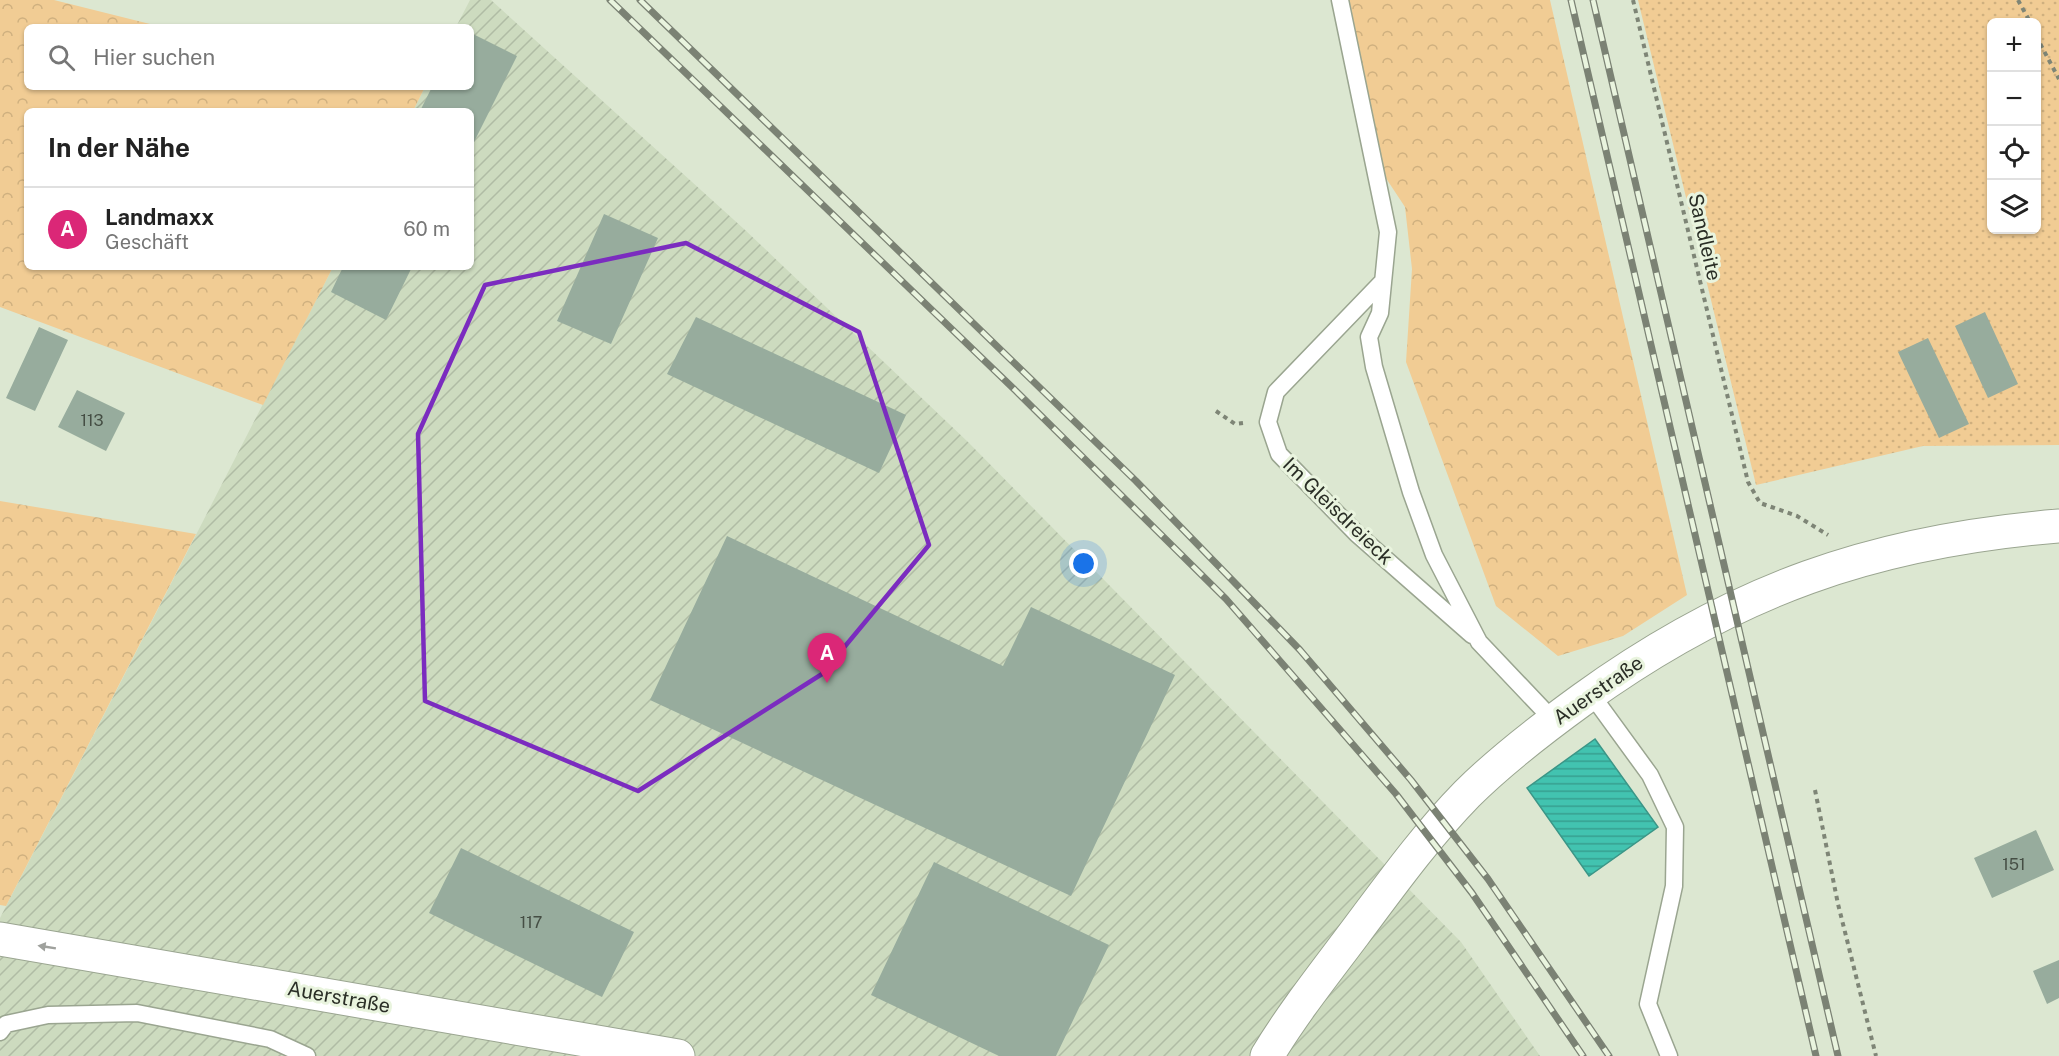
<!DOCTYPE html>
<html lang="de">
<head>
<meta charset="utf-8">
<style>
	:root { --surface:#fff; --page:#f2f2f2; --text:#222; --muted:#767676; --line:#e0e0e0; --accent:#db2777 }
	body { margin:0; font-family:"Public Sans",sans-serif; background:var(--page); color:var(--text) }
	.controls { position:absolute; right:18px; top:18px; display:grid; overflow:hidden; border-radius:9px; box-shadow:0 2px 4px #0004 }
	.controls button { width:54px; height:54px; display:grid; place-items:center; padding:0; border:0; border-bottom:2px solid var(--line); background:var(--surface); color:var(--text); font:30px sans-serif }
	.you { position:absolute; left:1084px; top:564px; width:21px; height:21px; margin:-15px; border:4px solid #fff; border-radius:50%; background:#1a73e8; box-shadow:0 0 0 9px #1a73e833 }
	.badge { display:grid; place-items:center; width:39px; height:39px; border-radius:50%; background:var(--accent); color:#fff; font-size:20px; font-weight:700 }
	.pin { position:absolute; translate:-50% -50px; filter:drop-shadow(0 2px 3px #0008) }
	.pin::after { content:''; position:absolute; top:32px; width:21px; height:18px; background:inherit; clip-path:polygon(0 0,100% 0,50% 100%) }
	.list { margin:0; padding:0; list-style:none }
	h2 { display:flex; justify-content:space-between; align-items:center; height:78px; margin:0; padding:0 24px; font-size:26px }
	h2 small { font-size:20px; font-weight:400; color:var(--muted) }
	.list li { display:grid; grid-template-columns:39px 1fr auto; gap:18px; align-items:center; box-sizing:border-box; height:84px; padding:0 24px; border-top:2px solid var(--line) }
	.list b { display:block; font-size:22px; white-space:nowrap }
	.list p { margin:0; font-size:20px; white-space:nowrap; color:var(--muted) }
	.list em { font-size:20px; font-style:normal; color:var(--muted) }
	.icon { flex:none; width:33px; height:33px; fill:none; stroke:currentColor; stroke-width:2; stroke-linecap:round; stroke-linejoin:round }
	.map { position:relative; flex:none; width:2059px; height:1056px; overflow:hidden }
	.search { position:absolute; background:var(--surface); box-shadow:0 2px 4px #0004; left:24px; top:24px; width:450px; height:66px; display:flex; align-items:center; gap:15px; box-sizing:border-box; padding:0 21px; border-radius:9px; color:var(--muted); font-size:22px }
	.panel { position:absolute; background:var(--surface); box-shadow:0 2px 4px #0004; left:24px; top:108px; width:450px; height:162px; border-radius:9px }
	.map>svg:first-child { display:block }
	.industrial { fill:url(#industrial-furrows) }
	.green { fill:url(#green-dots); fill-rule:evenodd }
	.forest { fill:url(#forest-crowns) }
	.water { fill:url(#water-rules); stroke:#3b9687; stroke-width:1.5 }
	.building { fill:#97ac9d }
	.lines { fill:none; stroke-linecap:round; stroke-linejoin:round }
	.lane-casing { stroke:#9aa590; stroke-width:19 }
	.street-casing { stroke:#9aa590; stroke-width:35 }
	.path { stroke:#7e8576; stroke-width:4; stroke-dasharray:4.5 4.5; stroke-linecap:butt }
	.lane { stroke:#fff; stroke-width:16 }
	.street { stroke:#fff; stroke-width:33 }
	.rail-casing { stroke:#7b8274; stroke-width:7 }
	.rail { stroke:#e9f4de; stroke-width:4.5; stroke-dasharray:14; stroke-linecap:butt }
	.oneway { fill:#9fa19d }
	.marked { fill:none; stroke:#7b2cbf; stroke-width:4.5; stroke-linejoin:round }
	.labels { text-anchor:middle; stroke-width:6; stroke-linejoin:round; paint-order:stroke }
	.number-label { font-size:16px; fill:#454e44 }
	.street-label { font-size:20px; fill:#2a2e26; stroke:#e9f4de }
</style>
</head>
<body>
<div class="map">
<svg width="2059" height="1056" viewBox="0 0 2059 1056">
	<defs>
		<pattern id="industrial-furrows" width="10" height="10" patternUnits="userSpaceOnUse" patternTransform="scale(1.5)"><rect width="10" height="10" fill="#cddbbf"/><path d="M-1 1l2-2M0 10L10 0M9 11l2-2" fill="none" stroke="#b0bca4"/></pattern>
		<pattern id="green-dots" width="8" height="8" patternUnits="userSpaceOnUse" patternTransform="scale(1.5)"><rect width="8" height="8" fill="#f1cc94"/><path d="M2 2h.1M6 6h.1" fill="none" stroke="#cfb07f" stroke-width="1.8" stroke-linecap="round"/></pattern>
		<pattern id="forest-crowns" width="20" height="18" patternUnits="userSpaceOnUse" patternTransform="scale(1.5)"><rect width="20" height="18" fill="#f1cc94"/><path d="M2 6a3 3 0 1 1 6 0M12 15a3 3 0 1 1 6 0" fill="none" stroke="#cfb07f"/></pattern>
		<pattern id="water-rules" width="6" height="5" patternUnits="userSpaceOnUse" patternTransform="scale(1.5)"><rect width="6" height="5" fill="#42c3b0"/><path d="M0 2.5h6" fill="none" stroke="#379f8f"/></pattern>
	</defs>
	<rect width="100%" height="100%" fill="#dce7d1"/>
	<!-- industrial -->
	<path class="industrial" d="M470 0H491L744 229 968 442 1461 942 1540 1056H0V918L333 267H471V111H413L425 87H471V27H456Z"/>
	<!-- green -->
	<path class="green" d="M1638 0H2059V445L1923 446 1756 485ZM1992 22H2036V230H1992Z"/>
	<!-- forest -->
	<path class="forest" d="M0 0H54L162 27H27V87L424 89 413 111H27V267H333L263 405 0 307Z
		M1340 0H1550L1687 595 1623 636 1558 656 1496 606 1406 362 1412 269 1405 207 1372 157Z
		M0 501 196 534 6 906 0 905Z"/>
	<!-- water -->
	<path class="water" d="M1595 739 1658 827 1589 876 1527 788Z"/>
	<!-- building -->
	<path class="building" d="M471 33 517 56 471 148V111H420L432 87H471Z
		M604 214 658 238 611 344 557 321Z
		M343 267H412L386 320 331 292Z
		M1985 312 2018 384 1988 398 1955 326Z
		M696 317 906 415 879 473 667 374Z
		M39 327 68 340 35 411 6 398Z
		M1928 338 1969 424 1939 438 1898 352Z
		M77 390 125 413 106 451 58 427Z
		M727 536 1003 666 1031 607 1175 675 1071 896 650 700Z
		M2036 830 2054 870 1992 898 1974 858Z
		M461 848 634 932 602 997 429 913Z
		M934 862 1109 945 1056 1056H999L871 995Z
		M2059 960V998L2047 1004 2033 971Z"/>
	<g class="lines">
		<defs>
			<path id="lane" d="M1340 0 1388 232 1380 313 1369 337 1374 367 1411 492 1434 555 1479 642 1554 721
				M1382 282 1276 392 1268 422 1279 454 1357 534 1472 635
				M1591 694 1650 775 1675 827 1674 886 1648 1004 1669 1056
				M0 1032 6 1024 48 1015 137 1013 270 1039 307 1056"/>
			<path id="street" d="M0 939 678 1056
				M1267 1056C1293 1013 1324 974 1354 934 1390 886 1425 837 1467 794 1502 759 1543 728 1583 699 1734 590 1874 541 2059 526"/>
		</defs>
		<!-- lane casing -->
		<use href="#lane" class="lane-casing"/>
		<!-- street casing -->
		<use href="#street" class="street-casing"/>
		<!-- path -->
		<path class="path" d="M1633 0 1748 482 1760 503 1797 516 1828 535
			M2018 0 2030 22
			M2036 36 2059 79
			M1216 411 1235 424 1243 423
			M1815 790 1838 904 1876 1056"/>
		<!-- lane -->
		<use href="#lane" class="lane"/>
		<!-- street -->
		<use href="#street" class="street"/>
		<defs>
			<path id="rail" d="M610 0 1016 391 1226 599 1396 794 1472 893 1583 1056
				M640 0 1136 481 1300 650 1411 780 1488 879 1609 1056
				M1571 0 1816 1056
				M1593 0 1838 1056"/>
		</defs>
		<!-- rail casing -->
		<use href="#rail" class="rail-casing"/>
		<!-- rail -->
		<use href="#rail" class="rail"/>
	</g>
	<!-- one-way arrows -->
	<defs><path id="oneway-solid" d="M-6-.8H1V-3.2L6.5 0L1 3.2V.8H-6Z" transform="scale(1.5)"/></defs>
	<use class="oneway" href="#oneway-solid" transform="translate(47 947) rotate(-171)"/>
	<!-- marked area -->
	<path class="marked" d="M686 243 859 332 929 545 822 674 638 791 425 701 418 434 485 285Z"/>
	<g class="labels">
		<!-- number labels -->
		<g class="number-label">
			<text x="92" y="426">113</text>
			<text x="2014" y="870">151</text>
			<text x="531" y="928">117</text>
		</g>
		<!-- street labels -->
		<g class="street-label">
			<text transform="translate(1705 237) rotate(77)" y="7">Sandleite</text>
			<text transform="translate(1338 511) rotate(44)" y="7">Im Gleisdreieck</text>
			<text transform="translate(1598 690) rotate(-35)" y="7">Auerstraße</text>
			<text transform="translate(339 997) rotate(10)" y="7">Auerstraße</text>
		</g>
	</g>
</svg>
<div class="controls">
<button>+</button>
<button>−</button>
<button><svg class="icon" aria-label="locate" viewBox="0 0 24 24"><circle cx="12" cy="12" r="6"/><path d="M12 2v4M12 18v4M2 12h4M18 12h4"/></svg></button>
<button><svg class="icon" aria-label="layers" viewBox="0 0 24 24"><path d="M12 4l9 5-9 5-9-5zM3 14l9 5 9-5"/></svg></button>
</div>
<div class="you"></div>
<div class="pin badge" style="left:827px;top:683px">A</div>
<div class="search"><svg class="icon" aria-label="search" viewBox="0 0 24 24"><circle cx="10" cy="10" r="6"/><path d="M15 15l6 6"/></svg>Hier suchen</div>
<section class="panel">
<h2>In der Nähe<small></small></h2>
<ul class="list">
<li><span class="badge">A</span><div><b>Landmaxx</b><p>Geschäft</p></div><em>60 m</em></li>
</ul>
</section>
</div>
</body>
</html>
